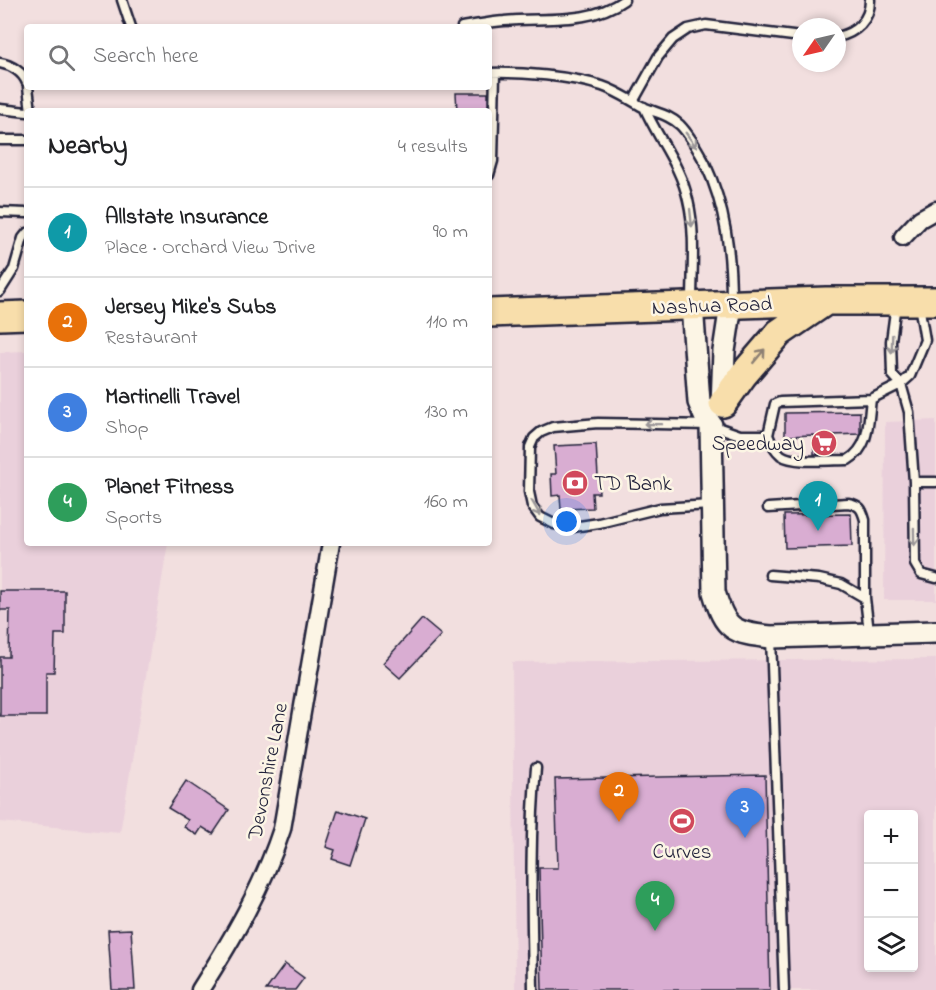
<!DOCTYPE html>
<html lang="en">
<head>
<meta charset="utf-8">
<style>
	:root { --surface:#fff; --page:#f2f2f2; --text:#202124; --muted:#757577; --line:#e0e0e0; --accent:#ea580c }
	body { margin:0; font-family:"Indie Flower",sans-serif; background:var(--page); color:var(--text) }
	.controls { position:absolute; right:18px; bottom:18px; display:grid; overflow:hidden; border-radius:6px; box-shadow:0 3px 9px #0003 }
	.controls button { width:54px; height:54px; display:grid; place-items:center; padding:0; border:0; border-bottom:2px solid var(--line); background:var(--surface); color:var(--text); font:30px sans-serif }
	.compass { position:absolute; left:792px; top:18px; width:54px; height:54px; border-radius:50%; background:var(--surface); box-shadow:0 3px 9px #0003; rotate:236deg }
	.you { position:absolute; left:567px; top:522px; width:21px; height:21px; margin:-15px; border:4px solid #fff; border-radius:50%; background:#1a73e8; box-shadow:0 0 0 9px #1a73e833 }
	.badge { display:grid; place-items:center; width:39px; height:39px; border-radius:50%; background:var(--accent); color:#fff; font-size:20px; font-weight:700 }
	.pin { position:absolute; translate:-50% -50px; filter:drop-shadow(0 2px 3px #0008) }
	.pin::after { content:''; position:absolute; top:32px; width:21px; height:18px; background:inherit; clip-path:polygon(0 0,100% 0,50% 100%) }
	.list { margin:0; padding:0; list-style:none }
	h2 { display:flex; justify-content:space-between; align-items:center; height:78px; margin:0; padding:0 24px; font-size:26px }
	h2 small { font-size:20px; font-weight:400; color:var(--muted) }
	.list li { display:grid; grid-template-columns:39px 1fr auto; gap:18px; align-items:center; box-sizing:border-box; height:90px; padding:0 24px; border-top:2px solid var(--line) }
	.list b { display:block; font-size:22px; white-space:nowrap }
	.list p { margin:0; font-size:20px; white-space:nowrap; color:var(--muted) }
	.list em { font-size:20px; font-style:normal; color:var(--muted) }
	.icon { flex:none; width:33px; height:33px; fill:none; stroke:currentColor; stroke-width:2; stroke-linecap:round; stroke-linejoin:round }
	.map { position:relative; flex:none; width:936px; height:990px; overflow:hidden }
	.search { position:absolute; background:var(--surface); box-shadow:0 3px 9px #0003; left:24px; top:24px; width:468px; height:66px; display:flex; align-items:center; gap:15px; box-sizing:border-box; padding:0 21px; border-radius:6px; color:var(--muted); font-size:22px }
	.panel { position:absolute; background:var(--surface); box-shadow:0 3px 9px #0003; left:24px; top:108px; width:468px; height:438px; border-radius:6px }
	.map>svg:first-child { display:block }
	.built { fill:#ead0db; fill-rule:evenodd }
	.building { fill:#d9add2; stroke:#22223b; stroke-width:1.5 }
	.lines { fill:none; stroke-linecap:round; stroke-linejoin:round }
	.service-casing { stroke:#22223b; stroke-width:13 }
	.minor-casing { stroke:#22223b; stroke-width:21 }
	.tertiary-casing { stroke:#22223b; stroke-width:26 }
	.primary-casing { stroke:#22223b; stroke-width:32 }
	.service { stroke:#fcf5e5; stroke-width:8 }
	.minor { stroke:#fcf5e5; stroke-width:16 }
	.tertiary { stroke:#fcf5e5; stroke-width:21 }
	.primary { stroke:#f8deab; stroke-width:27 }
	.oneway { stroke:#9a9698 }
	.oneway2 { stroke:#8d8073 }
	.labels { text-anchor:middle; stroke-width:5; stroke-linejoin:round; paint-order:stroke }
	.street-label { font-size:21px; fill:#22223b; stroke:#fcf5e5 }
	.poi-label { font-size:21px; fill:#22223b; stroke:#fcf5e5; text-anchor:end }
</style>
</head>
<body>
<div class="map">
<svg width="936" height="990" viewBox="0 0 936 990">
	<rect width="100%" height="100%" fill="#f2dfdf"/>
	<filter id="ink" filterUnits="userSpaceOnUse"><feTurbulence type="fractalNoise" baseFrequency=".0167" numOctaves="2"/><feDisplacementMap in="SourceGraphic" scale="12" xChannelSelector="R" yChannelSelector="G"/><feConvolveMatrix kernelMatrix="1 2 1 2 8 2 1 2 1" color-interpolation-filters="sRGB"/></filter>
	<g filter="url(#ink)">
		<!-- built -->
		<path class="built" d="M27 351V543H168L120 833 0 822V352Z
			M936 420V600H884L885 422Z
			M936 659V990H515L512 662ZM868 814H914V968H868Z"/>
		<!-- building -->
		<path class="building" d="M456 93H488V111H457Z
			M860 412V434L833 435V454H814V435L785 436V413Z
			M596 444 599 493H592L593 508 561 509 560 495 552 496 551 474H556L554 446Z
			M851 514 852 546 785 548 784 515Z
			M0 591H65V634H55L54 672H46V716H0V657H9L10 610H0Z
			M422 619 441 635 400 678 383 663Z
			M765 775 770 990H542L539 868H558L555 779Z
			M186 781 229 810 213 834 202 827 197 835 184 827 188 820 168 808Z
			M338 810 365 819 350 865 332 859 335 850 326 847Z
			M131 929 135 990H112L108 930Z
			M285 964 304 978 295 990H266Z"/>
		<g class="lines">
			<defs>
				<path id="service" d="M122 0 131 27
					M462 27C476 25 490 22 504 21 545 17 589 25 624 0
					M837 37C856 33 870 20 870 0
					M0 63C11 65 23 72 27 83
					M489 73C523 72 570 76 602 86 617 91 630 100 643 107 656 113 668 114 680 125 690 135 698 150 705 163 726 208 731 253 731 301
					M28 87 31 111
					M634 100 658 57 673 39 688 29 706 25 801 37
					M644 107C658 139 681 166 688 200 696 233 692 270 692 303
					M0 109 27 112
					M0 140H27
					M489 175 493 161 495 73
					M0 212 27 213
					M0 291 14 269 23 238 27 233
					M896 304 891 341 892 374 901 384 909 412 914 482 915 564 921 574 936 578
					M768 435 775 404 780 402 871 399
					M914 482H936
					M711 505 660 508 599 523 573 527 554 524 540 517 532 506 529 492 530 447 534 438 541 432 553 427 598 423 711 425 740 435H768C771 443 774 449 781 455 793 464 832 460 848 460 870 447 868 422 871 399L901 384 910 376 925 340 919 305
					M768 508 848 503C860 505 862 509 865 520V598L869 632
					M770 575 819 579 841 584 865 598
					M771 638 784 990
					M533 990C532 916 529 842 536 768"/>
				<path id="minor" d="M903 237 920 219 936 210
					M200 990C233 938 263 887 282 829L331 543"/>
				<path id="tertiary" d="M692 305 699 402 705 416 711 425 714 592C725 630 733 633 771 637L936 632
					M722 406 724 351 731 305"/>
				<path id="primary" d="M489 313 826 301H936
					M0 316 27 315
					M723 403 743 375 779 333 826 301"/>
			</defs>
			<!-- service casing -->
			<use href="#service" class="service-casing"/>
			<!-- minor casing -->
			<use href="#minor" class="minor-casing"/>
			<!-- tertiary casing -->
			<use href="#tertiary" class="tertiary-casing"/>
			<!-- primary casing -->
			<use href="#primary" class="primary-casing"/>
			<!-- service -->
			<use href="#service" class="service"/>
			<!-- minor -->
			<use href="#minor" class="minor"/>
			<!-- tertiary -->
			<use href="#tertiary" class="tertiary"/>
			<!-- primary -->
			<use href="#primary" class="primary"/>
		</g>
		<!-- one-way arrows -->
		<defs><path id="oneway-shaft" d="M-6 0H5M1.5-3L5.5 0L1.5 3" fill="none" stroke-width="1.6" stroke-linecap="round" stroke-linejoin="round" transform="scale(1.5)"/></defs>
		<g class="oneway">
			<use href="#oneway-shaft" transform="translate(691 140) rotate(54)"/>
			<use href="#oneway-shaft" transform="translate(691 218) rotate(84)"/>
			<use href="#oneway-shaft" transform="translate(892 344) rotate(92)"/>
			<use href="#oneway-shaft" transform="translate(653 424) rotate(-179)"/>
			<use href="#oneway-shaft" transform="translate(536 508) rotate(60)"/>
			<use href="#oneway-shaft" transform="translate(914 537) rotate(89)"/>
		</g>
		<use class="oneway2" href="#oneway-shaft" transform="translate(759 356) rotate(-50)"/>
	</g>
	<!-- icons -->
	<defs>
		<symbol id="supermarket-disc" viewBox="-11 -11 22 22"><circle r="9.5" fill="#d1495b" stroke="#fcf5e5"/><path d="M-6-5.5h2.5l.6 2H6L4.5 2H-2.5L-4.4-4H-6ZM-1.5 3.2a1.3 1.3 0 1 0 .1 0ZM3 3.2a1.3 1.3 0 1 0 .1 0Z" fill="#fff"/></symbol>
		<symbol id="bank-disc" viewBox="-11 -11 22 22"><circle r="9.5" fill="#d1495b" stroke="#fcf5e5"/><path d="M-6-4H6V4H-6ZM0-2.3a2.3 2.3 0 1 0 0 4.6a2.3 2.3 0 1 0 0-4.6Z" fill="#fff"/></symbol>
		<symbol id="stadium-disc" viewBox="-11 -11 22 22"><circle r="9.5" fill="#d1495b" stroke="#fcf5e5"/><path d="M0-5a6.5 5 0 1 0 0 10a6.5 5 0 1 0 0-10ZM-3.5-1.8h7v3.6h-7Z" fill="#fff"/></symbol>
	</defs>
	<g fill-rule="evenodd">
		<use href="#supermarket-disc" x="809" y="428" width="30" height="30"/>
		<use href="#bank-disc" x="560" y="468" width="30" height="30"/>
		<use href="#stadium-disc" x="667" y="806" width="30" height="30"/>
	</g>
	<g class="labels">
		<!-- street labels -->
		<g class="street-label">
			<text transform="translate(712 305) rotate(-2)" y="7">Nashua Road</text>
			<text transform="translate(267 771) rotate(-79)" y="7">Devonshire Lane</text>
		</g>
		<!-- poi labels -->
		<g class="poi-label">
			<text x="804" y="450">Speedway</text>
			<text x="594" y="490" text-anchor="start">TD Bank</text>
			<text x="682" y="858" text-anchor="middle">Curves</text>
		</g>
	</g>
</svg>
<div class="controls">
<button>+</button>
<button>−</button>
<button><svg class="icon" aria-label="layers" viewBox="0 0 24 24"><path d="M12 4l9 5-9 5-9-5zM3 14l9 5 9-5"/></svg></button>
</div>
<svg class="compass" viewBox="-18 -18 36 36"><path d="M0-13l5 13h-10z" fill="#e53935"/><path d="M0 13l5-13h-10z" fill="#757577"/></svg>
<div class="you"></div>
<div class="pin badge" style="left:818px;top:531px;background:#0f9aa8">1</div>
<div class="pin badge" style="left:619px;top:822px;background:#e8710a">2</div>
<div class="pin badge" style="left:745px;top:838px;background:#3f7fe0">3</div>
<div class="pin badge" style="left:655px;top:931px;background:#2e9e5b">4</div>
<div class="search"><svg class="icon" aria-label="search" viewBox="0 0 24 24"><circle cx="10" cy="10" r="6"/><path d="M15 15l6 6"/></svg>Search here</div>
<section class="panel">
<h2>Nearby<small>4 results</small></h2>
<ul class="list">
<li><span class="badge" style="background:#0f9aa8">1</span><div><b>Allstate Insurance</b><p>Place · Orchard View Drive</p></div><em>90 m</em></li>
<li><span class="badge" style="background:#e8710a">2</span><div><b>Jersey Mike's Subs</b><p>Restaurant</p></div><em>110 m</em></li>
<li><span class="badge" style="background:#3f7fe0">3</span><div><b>Martinelli Travel</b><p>Shop</p></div><em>130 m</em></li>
<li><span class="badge" style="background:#2e9e5b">4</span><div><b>Planet Fitness</b><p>Sports</p></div><em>160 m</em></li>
</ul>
</section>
</div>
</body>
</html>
